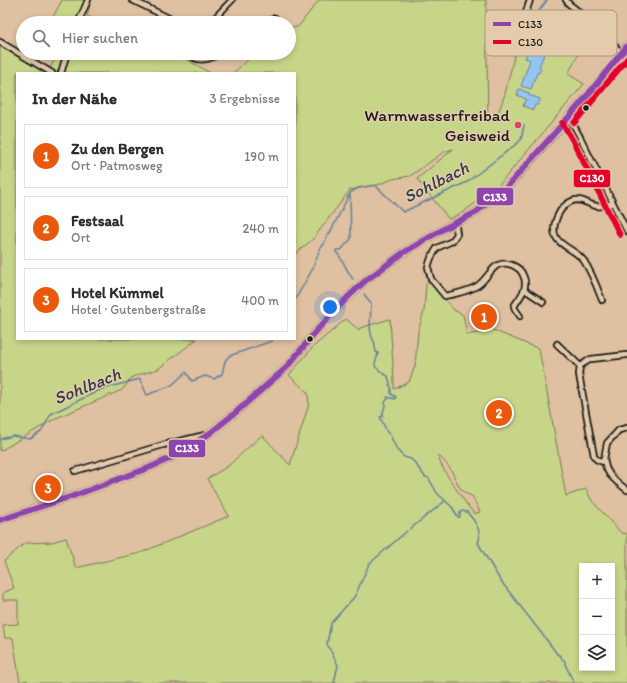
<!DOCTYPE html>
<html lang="de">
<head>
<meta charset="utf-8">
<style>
	:root { --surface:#fff; --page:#f2f2f3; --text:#2b2b33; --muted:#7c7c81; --line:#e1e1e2; --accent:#ea580c }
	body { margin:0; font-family:Itim,sans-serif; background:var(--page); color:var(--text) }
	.controls { position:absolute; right:12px; bottom:12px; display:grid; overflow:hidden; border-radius:0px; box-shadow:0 2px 6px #0003 }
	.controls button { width:36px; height:36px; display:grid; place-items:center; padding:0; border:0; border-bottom:1px solid var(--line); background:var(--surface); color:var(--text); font:20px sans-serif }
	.you { position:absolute; left:330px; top:307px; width:14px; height:14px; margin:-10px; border:3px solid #fff; border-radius:50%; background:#1a73e8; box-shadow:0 0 0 6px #1a73e833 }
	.badge { display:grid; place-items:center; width:26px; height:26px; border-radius:50%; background:var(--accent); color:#fff; font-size:13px; font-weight:700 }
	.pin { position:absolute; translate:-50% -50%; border:2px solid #fff; box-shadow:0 1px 4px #0006 }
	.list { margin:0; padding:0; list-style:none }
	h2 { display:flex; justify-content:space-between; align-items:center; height:52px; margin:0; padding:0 16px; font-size:17px }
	h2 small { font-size:13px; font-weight:400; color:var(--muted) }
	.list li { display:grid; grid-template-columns:26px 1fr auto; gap:12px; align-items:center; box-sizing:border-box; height:64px; margin:0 8px 8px; padding:0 8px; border:1px solid var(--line); border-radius:0px }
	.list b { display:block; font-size:15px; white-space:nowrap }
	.list p { margin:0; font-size:13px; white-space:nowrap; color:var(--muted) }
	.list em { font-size:13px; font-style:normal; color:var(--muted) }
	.icon { flex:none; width:22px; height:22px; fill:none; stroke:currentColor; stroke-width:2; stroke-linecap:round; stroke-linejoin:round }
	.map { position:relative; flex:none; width:627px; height:683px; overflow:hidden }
	.search { position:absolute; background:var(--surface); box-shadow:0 2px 6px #0003; left:16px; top:16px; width:280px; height:44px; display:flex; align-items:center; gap:10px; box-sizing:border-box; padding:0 14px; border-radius:22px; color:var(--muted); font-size:15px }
	.panel { position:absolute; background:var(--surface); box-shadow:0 2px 6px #0003; left:16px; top:72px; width:280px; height:268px; border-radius:0px }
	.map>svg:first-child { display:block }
	.green { fill:#c7d589; stroke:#727852; fill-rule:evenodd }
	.water { fill:#96c4f1; stroke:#65819c }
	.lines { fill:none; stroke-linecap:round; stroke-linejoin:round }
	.stream { stroke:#65819c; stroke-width:1.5 }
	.minor-casing { stroke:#1c1c1c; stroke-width:8 }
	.tertiary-casing { stroke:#1c1c1c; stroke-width:9 }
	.minor { stroke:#e3cbab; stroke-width:4.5 }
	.tertiary { stroke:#e3cbab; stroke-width:6 }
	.bus-1-casing { stroke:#e3cbab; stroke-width:9 }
	.bus-2-casing { stroke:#e3cbab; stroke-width:9 }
	.bus-1 { stroke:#8e44ad; stroke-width:6 }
	.bus-2 { stroke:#e4002b; stroke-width:6 }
	.bus-dot { fill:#1c1c1c; stroke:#e3cbab; stroke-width:1.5 }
	.poi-dot { fill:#d1495b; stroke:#e3cbab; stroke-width:1.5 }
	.labels { text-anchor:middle; stroke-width:3; stroke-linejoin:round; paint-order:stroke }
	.poi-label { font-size:17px; fill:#1c1c1c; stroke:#e3cbab; text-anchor:end }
	.water-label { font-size:18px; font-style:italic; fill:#343e47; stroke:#e3cbab }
	.key { fill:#e3cbab; stroke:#a79680; stroke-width:1 }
	.key-label { font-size:11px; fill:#1c1c1c }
	.line-badge { stroke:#e3cbab; stroke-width:1.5 }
	.badge-label { font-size:11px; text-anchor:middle; font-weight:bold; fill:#fff }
</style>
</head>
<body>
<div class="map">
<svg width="627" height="683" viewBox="0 0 627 683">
	<rect width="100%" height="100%" fill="#dfc0a0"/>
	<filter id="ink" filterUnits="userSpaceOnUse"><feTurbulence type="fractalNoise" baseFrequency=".025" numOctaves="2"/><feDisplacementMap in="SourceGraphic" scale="8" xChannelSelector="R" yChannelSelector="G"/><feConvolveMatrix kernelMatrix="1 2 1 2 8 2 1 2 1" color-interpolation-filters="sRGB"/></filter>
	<g filter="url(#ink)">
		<!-- green -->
		<path class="green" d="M62 0H83L90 5 87 16 103 23H50Z
			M319 0H486L488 122 497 116 505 94 520 32 579 53 568 74 584 84 498 186 463 212 449 219 417 179 453 149 444 152 410 176 393 179 377 185 350 190 313 239 295 254V73H233L256 53H289V27H298Z
			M0 40 48 72 58 53H176L210 73H17V339H197L158 369 132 377 122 390 56 418 0 451Z
			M429 283H431L454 310 463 315 467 335 493 330 539 349 566 496 586 489 592 501 621 533 627 534V683H28L27 680 20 682 13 638H5L3 625 18 624V600H3V593L14 588 4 561 25 543 52 542 66 538 76 568 140 553 229 516 207 479 228 466 262 435 290 465 309 404 308 393 289 375 313 347 346 319 359 330 360 329V328L390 319 394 382V389L409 382 415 366 418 332 424 311 426 284ZM438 455C443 460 449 466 452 472 458 483 458 491 472 496L480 512 474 514C464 500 440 469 438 455ZM582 566H612V668H582Z"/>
		<!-- water -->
		<path class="water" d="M530 44 546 50 539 67 541 68 539 73H537L531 89 521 86 530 60 525 58Z
			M519 89 529 93V95L540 99 538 105H535L533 110 523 106 526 99 517 95Z"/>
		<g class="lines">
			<!-- stream -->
			<path class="stream" d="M534 25 539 11 547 0
				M350 195 351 239 341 250H336V252C343 259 346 270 353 279
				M364 294 371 304 370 327 371 334 373 340 374 341 376 352 378 353C378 356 374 364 375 366 376 368 385 375 388 376L390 383 389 385 391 386V394L396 397 395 399 387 397 388 399C385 401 384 403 385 406L383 412V416L380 417 387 432 390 435 397 450 404 457 411 459 415 463 425 477C428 477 430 479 430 481L432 484 437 493 452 507 458 517H460V513L462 511 467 512C474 520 483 531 478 543L500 580 549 643 557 654 561 656 562 659 565 661V664L574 683
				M295 300 313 268 320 249 324 244 327 236 330 233 350 193 358 188 375 185 403 212 467 182 515 145 521 140 524 125
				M0 439 13 436 30 439 41 432 51 414 102 389 140 379 147 395 172 385 186 372 192 381 205 376 214 379 222 374 225 361 229 356 272 341 273 339
				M410 529 445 501
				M334 683 338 665 327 644 331 623 355 596 369 564 407 531"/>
			<defs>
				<path id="minor" d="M132 0 179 23
					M566 0 569 4 597 26 622 54 627 62
					M78 23 88 0
					M210 23 232 0
					M266 23 275 18
					M521 28 530 0
					M0 42 52 73
					M188 53C197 63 210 60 220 53
					M61 73 67 53
					M568 118 573 124 580 137 627 231
					M454 224 456 227 457 234 452 241 437 248 431 258 428 267 431 279 445 296C455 294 466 292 475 287 489 281 492 257 512 265 517 267 521 270 523 275 529 287 521 296 514 306L515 309 520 316
					M525 290 543 302
					M602 300C597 287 592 273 584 261 573 245 545 246 557 217 560 210 565 204 572 201 582 197 589 206 598 206 603 207 608 205 613 203
					M557 344 580 366 586 362 591 359 627 355
					M580 366 579 374 580 380 594 456C596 461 600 461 604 462
					M627 428 619 430 607 443 604 459 606 468 610 475 617 482 627 490
					M75 471 163 445 205 435"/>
				<path id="tertiary" d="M0 520 73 496 151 467 173 457 209 434 235 413 286 368 318 329 347 298 365 281 403 253 445 228 475 213 506 188 532 159 582 102 614 63 627 46"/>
			</defs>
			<!-- minor casing -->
			<use href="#minor" class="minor-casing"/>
			<!-- tertiary casing -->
			<use href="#tertiary" class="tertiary-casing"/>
			<!-- minor -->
			<use href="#minor" class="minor"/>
			<!-- tertiary -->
			<use href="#tertiary" class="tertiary"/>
			<defs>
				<path id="bus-1" d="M0 520 73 496 151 467 173 457 209 434 235 413 286 368 318 329 347 298 365 281 403 253 445 228 475 213 506 188 582 102 627 46"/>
				<path id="bus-2" d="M562 123 566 129 573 141 620 235
					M574 123 627 59"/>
			</defs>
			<!-- bus-1 casing -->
			<use href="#bus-1" class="bus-1-casing"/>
			<!-- bus-2 casing -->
			<use href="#bus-2" class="bus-2-casing"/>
			<!-- bus-1 -->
			<use href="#bus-1" class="bus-1"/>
			<!-- bus-2 -->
			<use href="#bus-2" class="bus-2"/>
		</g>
	</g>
	<!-- markers -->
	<g class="bus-dot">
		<circle cx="586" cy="108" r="3.5"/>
		<circle cx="310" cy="339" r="3.5"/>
	</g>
	<circle class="poi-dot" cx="518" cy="125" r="4"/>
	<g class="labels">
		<!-- poi labels -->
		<g class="poi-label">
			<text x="510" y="121">Warmwasserfreibad<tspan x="510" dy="20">Geisweid</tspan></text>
		</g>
		<!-- water labels -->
		<g class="water-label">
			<text transform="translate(436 182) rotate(-27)" y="6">Sohlbach</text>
			<text transform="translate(87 386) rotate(-22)" y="6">Sohlbach</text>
		</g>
	</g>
	<!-- legend -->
	<rect x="485" y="10" width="132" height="46" rx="6" class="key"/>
	<rect x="493" y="22" width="18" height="4" fill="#8e44ad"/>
	<rect x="493" y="40" width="18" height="4" fill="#e4002b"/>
	<g class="key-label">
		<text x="518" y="28">C133</text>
		<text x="518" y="46">C130</text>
	</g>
	<g class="line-badge">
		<rect x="573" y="169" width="38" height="19" rx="4" fill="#e4002b"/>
		<rect x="476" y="187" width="38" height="19" rx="4" fill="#8e44ad"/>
		<rect x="168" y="439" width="38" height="19" rx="4" fill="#8e44ad"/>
	</g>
	<g class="badge-label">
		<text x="592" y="182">C130</text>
		<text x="495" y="201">C133</text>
		<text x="187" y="452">C133</text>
	</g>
</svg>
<div class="controls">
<button>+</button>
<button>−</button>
<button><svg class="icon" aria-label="layers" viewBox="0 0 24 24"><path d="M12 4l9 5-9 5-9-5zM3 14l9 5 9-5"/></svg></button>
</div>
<div class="you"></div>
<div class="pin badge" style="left:484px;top:317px">1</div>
<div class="pin badge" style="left:499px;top:413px">2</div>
<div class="pin badge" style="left:48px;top:488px">3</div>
<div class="search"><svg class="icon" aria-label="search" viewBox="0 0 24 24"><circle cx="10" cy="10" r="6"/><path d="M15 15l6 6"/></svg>Hier suchen</div>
<section class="panel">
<h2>In der Nähe<small>3 Ergebnisse</small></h2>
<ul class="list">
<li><span class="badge">1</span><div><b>Zu den Bergen</b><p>Ort · Patmosweg</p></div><em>190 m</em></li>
<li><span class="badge">2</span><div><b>Festsaal</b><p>Ort</p></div><em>240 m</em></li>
<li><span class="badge">3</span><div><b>Hotel Kümmel</b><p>Hotel · Gutenbergstraße</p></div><em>400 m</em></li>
</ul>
</section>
</div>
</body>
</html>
